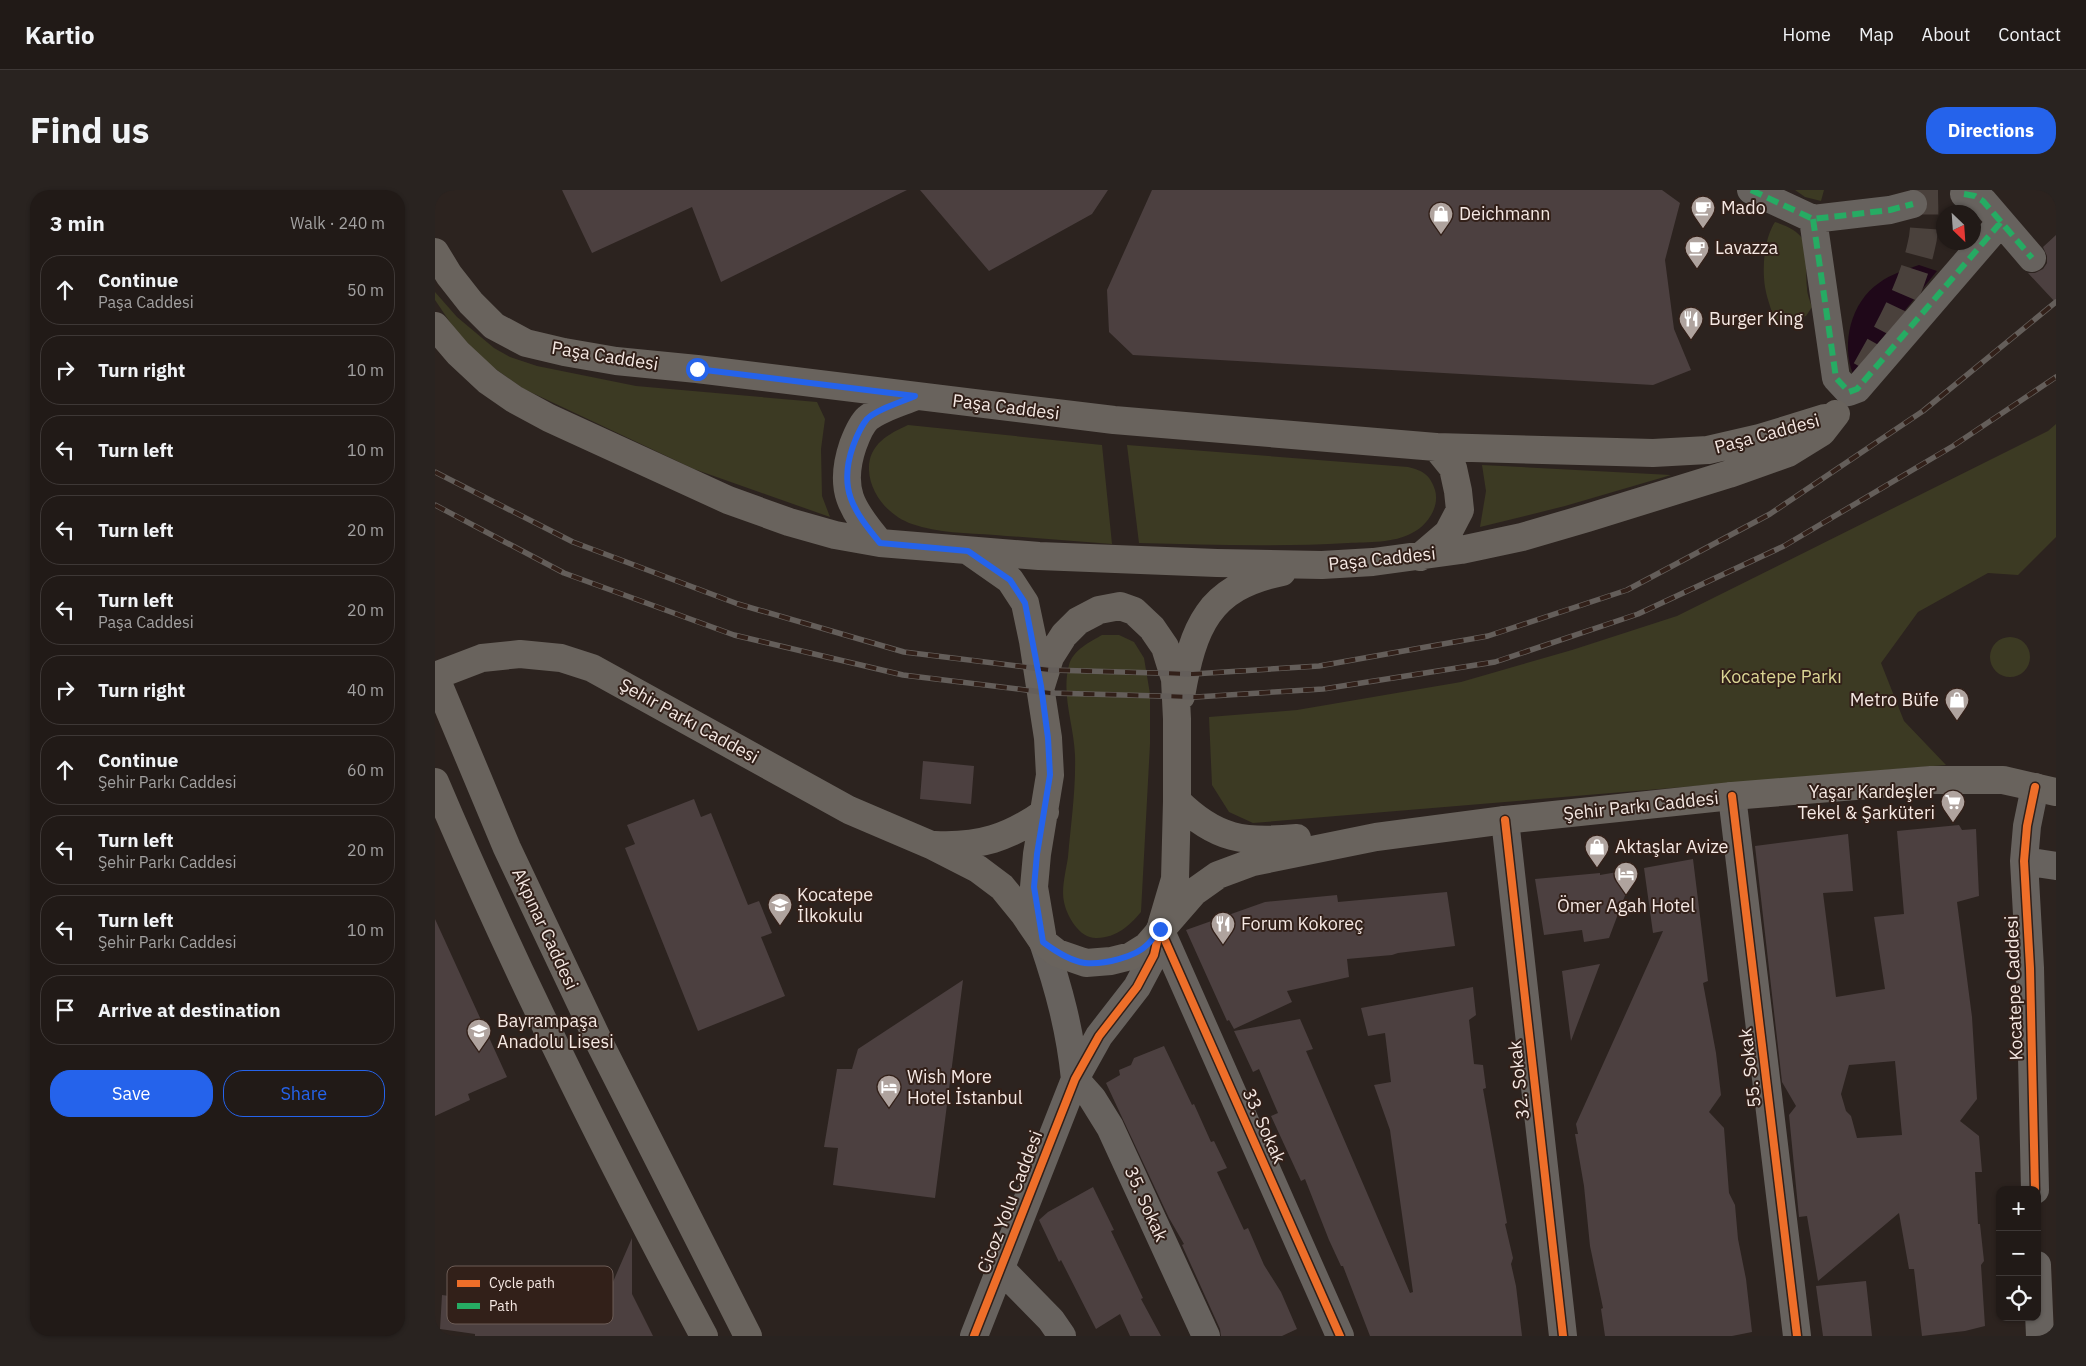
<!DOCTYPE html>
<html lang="en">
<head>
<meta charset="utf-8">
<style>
	:root { --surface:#211a17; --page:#292320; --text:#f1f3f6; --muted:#a2a1a1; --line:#3e3836; --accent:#2563eb }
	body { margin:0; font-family:"IBM Plex Sans",sans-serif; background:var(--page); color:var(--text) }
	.controls { position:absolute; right:15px; bottom:15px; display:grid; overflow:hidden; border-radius:10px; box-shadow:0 1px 4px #0004 }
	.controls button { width:45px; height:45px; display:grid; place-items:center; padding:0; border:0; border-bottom:1px solid var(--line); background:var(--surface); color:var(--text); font:25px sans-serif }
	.compass { position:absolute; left:1501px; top:15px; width:45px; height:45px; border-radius:50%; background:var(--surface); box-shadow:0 1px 4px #0004; rotate:155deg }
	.stop { position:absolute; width:15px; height:15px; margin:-11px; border:4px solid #2563eb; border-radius:50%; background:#fff }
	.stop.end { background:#2563eb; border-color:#fff; box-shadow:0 1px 5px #0008 }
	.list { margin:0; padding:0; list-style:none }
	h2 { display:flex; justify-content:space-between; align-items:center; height:65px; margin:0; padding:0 20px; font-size:21px }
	h2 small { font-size:16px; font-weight:400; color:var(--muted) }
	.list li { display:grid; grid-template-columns:32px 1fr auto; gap:15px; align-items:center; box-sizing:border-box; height:70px; margin:0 10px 10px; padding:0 10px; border:1px solid var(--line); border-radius:20px }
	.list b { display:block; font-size:19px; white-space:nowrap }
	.list p { margin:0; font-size:16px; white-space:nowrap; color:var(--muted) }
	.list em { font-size:16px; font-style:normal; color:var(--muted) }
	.actions { display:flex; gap:10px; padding:15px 20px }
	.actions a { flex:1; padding:11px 0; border:1px solid var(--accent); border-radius:20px; text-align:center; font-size:18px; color:var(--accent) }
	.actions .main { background:var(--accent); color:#fff }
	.icon { flex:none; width:28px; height:28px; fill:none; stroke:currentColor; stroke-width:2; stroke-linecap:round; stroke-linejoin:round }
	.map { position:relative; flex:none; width:1621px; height:1146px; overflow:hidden; border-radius:20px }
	header { display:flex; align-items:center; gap:30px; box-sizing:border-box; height:70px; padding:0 25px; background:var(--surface); border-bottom:1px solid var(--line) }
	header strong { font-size:24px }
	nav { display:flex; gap:28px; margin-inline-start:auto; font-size:18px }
	.intro { display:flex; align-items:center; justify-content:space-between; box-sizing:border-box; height:120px; padding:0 30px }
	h1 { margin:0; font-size:35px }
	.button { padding:12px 22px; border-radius:20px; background:var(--accent); color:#fff; font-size:18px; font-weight:700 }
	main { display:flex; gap:30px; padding:0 30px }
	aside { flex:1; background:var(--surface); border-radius:20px; box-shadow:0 1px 4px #0004 }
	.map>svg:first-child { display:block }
	.green { fill:#3c3a23 }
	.water { fill:#1f0819 }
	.building { fill:#4c4040; fill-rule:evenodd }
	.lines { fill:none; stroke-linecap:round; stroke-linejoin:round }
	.major-tunnel { stroke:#4a413c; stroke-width:28; stroke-dasharray:28 14; stroke-linecap:butt }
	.minor { stroke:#67625e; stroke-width:28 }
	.major { stroke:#69635d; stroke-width:28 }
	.rail-casing { stroke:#645e5a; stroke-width:5.5 }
	.rail { stroke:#322019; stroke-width:4; stroke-dasharray:11; stroke-linecap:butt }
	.quiet { stroke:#26ab63; stroke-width:6; stroke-dasharray:12 6; stroke-linecap:butt }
	.cycleway-casing { stroke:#322019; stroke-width:11 }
	.cycleway { stroke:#ee6e29; stroke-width:8 }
	.route { stroke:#2563eb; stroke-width:6 }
	.labels { text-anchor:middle; stroke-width:4; stroke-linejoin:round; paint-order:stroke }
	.poi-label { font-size:18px; fill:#f5e8e3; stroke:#322019; text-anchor:start }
	.street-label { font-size:18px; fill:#f5e8e3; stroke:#322019 }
	.park-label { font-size:18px; fill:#dbd695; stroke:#322019 }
	.key { fill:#322019; stroke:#6c5c56; stroke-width:1 }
	.key-label { font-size:14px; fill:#f5e8e3 }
</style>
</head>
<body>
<header>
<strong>Kartio</strong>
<nav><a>Home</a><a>Map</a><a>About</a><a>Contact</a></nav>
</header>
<div class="intro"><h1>Find us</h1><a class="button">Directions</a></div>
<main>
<aside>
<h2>3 min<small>Walk · 240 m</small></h2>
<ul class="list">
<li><svg class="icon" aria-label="ahead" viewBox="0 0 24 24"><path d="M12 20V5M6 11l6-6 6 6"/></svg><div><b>Continue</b><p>Paşa Caddesi</p></div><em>50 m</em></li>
<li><svg class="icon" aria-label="right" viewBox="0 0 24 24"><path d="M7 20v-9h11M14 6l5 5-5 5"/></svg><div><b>Turn right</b></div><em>10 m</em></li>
<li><svg class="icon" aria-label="left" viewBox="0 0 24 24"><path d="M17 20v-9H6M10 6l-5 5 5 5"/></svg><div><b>Turn left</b></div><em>10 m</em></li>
<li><svg class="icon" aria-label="left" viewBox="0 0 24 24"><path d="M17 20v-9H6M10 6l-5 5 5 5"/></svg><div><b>Turn left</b></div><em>20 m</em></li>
<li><svg class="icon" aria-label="left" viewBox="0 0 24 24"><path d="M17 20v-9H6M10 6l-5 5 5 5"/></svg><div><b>Turn left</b><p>Paşa Caddesi</p></div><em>20 m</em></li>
<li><svg class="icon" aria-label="right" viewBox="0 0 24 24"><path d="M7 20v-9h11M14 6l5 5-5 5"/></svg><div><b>Turn right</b></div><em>40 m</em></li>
<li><svg class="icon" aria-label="ahead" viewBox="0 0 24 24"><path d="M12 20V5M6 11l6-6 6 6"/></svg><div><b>Continue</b><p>Şehir Parkı Caddesi</p></div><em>60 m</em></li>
<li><svg class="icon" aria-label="left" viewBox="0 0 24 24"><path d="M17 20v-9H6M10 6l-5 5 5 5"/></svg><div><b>Turn left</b><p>Şehir Parkı Caddesi</p></div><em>20 m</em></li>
<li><svg class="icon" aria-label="left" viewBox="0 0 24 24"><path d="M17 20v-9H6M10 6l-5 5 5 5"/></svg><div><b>Turn left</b><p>Şehir Parkı Caddesi</p></div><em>10 m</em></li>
<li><svg class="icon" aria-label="arrive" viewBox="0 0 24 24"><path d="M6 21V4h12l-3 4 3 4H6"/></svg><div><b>Arrive at destination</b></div></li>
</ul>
<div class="actions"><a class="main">Save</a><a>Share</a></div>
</aside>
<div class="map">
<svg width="1621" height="1146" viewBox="0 0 1621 1146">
	<rect width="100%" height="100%" fill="#2c231f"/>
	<!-- green -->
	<path class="green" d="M1360 0H1389L1386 11 1370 7Z
		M1340 32C1383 46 1368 63 1372 98 1372 104 1375 111 1377 117L1371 126 1341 135C1338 123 1332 110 1330 97 1327 77 1329 49 1340 32Z
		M0 102 22 127 59 158 75 167 102 176 201 196 382 212 390 229 386 259 387 306 395 327 259 279 89 199 52 173 21 141 0 110Z
		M1621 234V347L1583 385 1553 383 1483 422 1446 473 1469 531 1511 575 818 633 794 622 777 595 774 527 862 520 1026 492 1137 460 1242 426 1613 241Z
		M473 235 667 255 677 354C638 351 599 348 560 345 532 343 503 343 477 334 454 326 435 304 434 280 433 255 453 244 473 235Z
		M692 255 973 277C989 281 995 285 1000 300 1005 317 992 336 977 343 959 353 933 352 913 353 844 357 774 355 704 353Z
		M1047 275 1236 285 1130 316 1045 337 1051 301Z
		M667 445H684L699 452 709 468 715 504V554L706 722C693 737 682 747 662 748 645 749 632 727 629 712 626 699 631 681 633 667 636 633 641 599 640 565 639 535 626 505 634 475 638 460 655 452 667 445Z
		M1555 467a20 20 0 1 1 40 0a20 20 0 1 1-40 0Z"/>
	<!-- water -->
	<path class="water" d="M1484 75 1502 81 1418 184C1406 153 1416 112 1444 93 1456 84 1470 80 1484 75Z"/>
	<!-- building -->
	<path class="building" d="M127 0H472L286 92 257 17 157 63Z
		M485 0H673L657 24 554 81Z
		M717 0H1227L1245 13 1230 70 1239 139 1256 180 1218 195 698 165 674 142 672 100Z
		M1621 45V113L1593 83H1600L1608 79 1612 73V66L1608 57Z
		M488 571 539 576 536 614 485 609Z
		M259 609 266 627 276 623 313 715 324 711 337 743 326 747 350 806 263 841 190 658 200 654 192 635Z
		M1524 635 1527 640 1541 639 1544 706 1522 712 1537 827 1542 909 1525 931 1544 946 1547 982H1540L1543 1034H1545L1549 1071 1546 1075 1550 1136 1530 1141 1487 1146 1479 1079H1474L1464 1023 1383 1091 1372 1026 1364 1027 1354 925 1361 916 1347 892 1320 656 1413 644 1418 701 1388 703 1401 807 1450 799 1439 727 1469 724 1462 641ZM1460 871 1467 945 1422 948 1416 926 1411 921 1406 904 1414 875Z
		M1258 669 1273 791 1268 793 1281 863 1286 905 1274 922 1289 938 1294 1003 1300 1015 1303 1049 1311 1089 1317 1142 1297 1146H1170L1166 1119 1168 1118 1155 1056 1149 996 1140 944H1143L1141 934 1228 741 1218 743 1209 678Z
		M1200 679 1174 748 1149 752 1147 740 1109 745 1100 689 1165 683V685Z
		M1012 702 1020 756 963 763 957 765 912 769 914 787 852 801 857 812 799 839 794 830 792 831 751 740 830 712 902 705 903 712Z
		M0 729 72 887 33 904 35 910 0 926Z
		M1165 774 1136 851 1127 781Z
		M528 790 500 1008 398 995 403 958 389 957 402 879H417L423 859Z
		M1038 797 1041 825 1034 830 1039 874 1048 875 1051 898 1048 899 1072 1033 1070 1034 1078 1068 1076 1074 1081 1096 1087 1146H935L908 1076H906L894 1050 870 989 866 991 836 926 843 923 824 879 818 882 799 841 865 829 878 859 871 861 975 1103 978 1102 955 940 939 895 956 892 950 843 933 846 926 818Z
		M729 856 757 915 759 914 776 952 779 951 792 978 782 982 809 1040 813 1038 829 1075 846 1102 862 1139 847 1146H786L785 1139 747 1055 749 1054 734 1028 671 893 685 885 684 880 696 875 699 868Z
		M658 997 679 1040 676 1041 708 1108 706 1109 726 1146H695L685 1124 661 1139 626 1070 624 1072 604 1030 613 1022Z
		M197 1048V1104L218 1146H40V1144L5 1139 7 1105 43 1110 44 1086 124 1093 123 1106 171 1108Z
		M1431 1091 1437 1146H1388L1381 1096Z"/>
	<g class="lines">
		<!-- major-tunnel -->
		<path class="major-tunnel" d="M1431 180C1453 141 1476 101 1486 57 1491 39 1489 19 1489 0"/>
		<!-- minor -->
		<path class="minor" d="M1316 0 1378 29 1455 20 1478 14
			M1529 4 1540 6 1548 11 1597 68
			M1378 29 1401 188 1414 202 1422 199 1566 32
			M1600 597 1592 636 1589 671 1595 778 1600 1000
			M1297 606 1362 1146
			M1070 630 1128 1146
			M1589 671 1621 676
			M725 739 905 1146
			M608 752C624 799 635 840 640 889
			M640 889 657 908 675 937 771 1146
			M1602 1075 1605 1146
			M565 1078 616 1130 627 1146
			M539 1146 640 889 664 846 702 797 719 765 725 739"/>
		<!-- major -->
		<path class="major" d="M0 62 14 85 36 113 59 136 91 153 129 162 181 171 262 179 679 230 1001 257 1218 263 1273 260 1325 248 1390 228
			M0 136 23 163 53 191 79 209 114 228 293 310 354 332 400 345 445 353 604 366 782 373 887 375 938 372 1026 360 1087 347 1152 328 1294 284 1353 263 1387 242 1401 224
			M445 353C416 319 403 299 418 255 421 247 427 233 433 228 446 218 464 213 479 207
			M535 362 575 390 590 413 598 451 613 548 615 585 602 664 599 697 607 744
			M985 367 1013 343 1025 320 1023 301 1018 278 1001 257
			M0 486 47 468 85 464 126 468 157 478 414 620 496 655 543 679 567 697 589 724 608 752 622 763 651 773 676 771 696 766 712 756 759 702 783 685 818 672 941 647 1070 630 1297 606 1496 590H1568L1621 602
			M0 486 72 658 164 852 313 1146
			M606 496 615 467 629 445 643 431 664 420 685 416 699 421 717 438 730 457 740 489 742 529V611L740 689 727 733
			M746 506C758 437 773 397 847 382
			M0 592C80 781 172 965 269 1146
			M742 611C781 650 810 653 862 648
			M500 655C544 657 574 648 610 622"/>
		<defs>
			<path id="rail" d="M0 282 138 352 303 414 469 462 615 480 758 484 884 476 1053 446 1192 400 1335 324 1488 221 1621 112
				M0 315 129 383 299 445 468 485 615 503 761 507 888 499 1060 472 1203 424 1349 356 1518 256 1621 187"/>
		</defs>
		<!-- rail casing -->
		<use href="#rail" class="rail-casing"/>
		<!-- rail -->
		<use href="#rail" class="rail"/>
		<!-- quiet -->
		<path class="quiet" d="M1316 0 1378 29 1455 20 1478 14
			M1529 4 1540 6 1548 11 1597 68
			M1378 29 1401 188 1414 202 1422 199 1566 32"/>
		<defs>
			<path id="cycleway" d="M1600 597 1592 636 1589 671 1595 778 1600 1000
				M1297 606 1362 1146
				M1070 630 1128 1146
				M725 739 905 1146
				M539 1146 640 889 664 846 702 797 719 765 725 739"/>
		</defs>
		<!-- cycleway casing -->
		<use href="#cycleway" class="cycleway-casing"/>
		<!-- cycleway -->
		<use href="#cycleway" class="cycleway"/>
	</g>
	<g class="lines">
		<!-- route -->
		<path class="route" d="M262 179 480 206C467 212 442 219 432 229 426 236 421 248 418 256 403 299 418 320 445 353L533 361 575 390 590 413 606 496 613 548 615 585 602 664 599 697 608 752C620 761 635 771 650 773 668 775 701 767 713 754 717 750 721 744 725 739"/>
	</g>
	<!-- icons -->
	<defs>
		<symbol id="cafe-pin" viewBox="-11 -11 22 30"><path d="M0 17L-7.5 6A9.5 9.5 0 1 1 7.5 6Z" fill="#afa39e" stroke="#322019"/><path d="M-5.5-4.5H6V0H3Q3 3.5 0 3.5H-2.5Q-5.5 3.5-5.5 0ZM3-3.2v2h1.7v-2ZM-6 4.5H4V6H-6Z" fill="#fff"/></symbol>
		<symbol id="shop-pin" viewBox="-11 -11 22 30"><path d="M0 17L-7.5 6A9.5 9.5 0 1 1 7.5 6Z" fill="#afa39e" stroke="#322019"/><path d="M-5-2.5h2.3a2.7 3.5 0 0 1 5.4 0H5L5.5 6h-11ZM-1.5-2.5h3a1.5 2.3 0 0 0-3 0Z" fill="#fff"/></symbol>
		<symbol id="restaurant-pin" viewBox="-11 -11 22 30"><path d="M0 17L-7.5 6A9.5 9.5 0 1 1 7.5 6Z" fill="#afa39e" stroke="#322019"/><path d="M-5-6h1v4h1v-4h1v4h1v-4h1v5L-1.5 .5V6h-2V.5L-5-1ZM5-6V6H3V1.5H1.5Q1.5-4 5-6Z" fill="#fff"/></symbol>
		<symbol id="supermarket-pin" viewBox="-11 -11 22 30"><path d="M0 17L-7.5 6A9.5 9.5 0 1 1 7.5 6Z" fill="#afa39e" stroke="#322019"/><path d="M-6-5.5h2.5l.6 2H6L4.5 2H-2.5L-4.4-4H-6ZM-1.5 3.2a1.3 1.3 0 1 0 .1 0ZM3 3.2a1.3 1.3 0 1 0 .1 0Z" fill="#fff"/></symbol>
		<symbol id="hotel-pin" viewBox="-11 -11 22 30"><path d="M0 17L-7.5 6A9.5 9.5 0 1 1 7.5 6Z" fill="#afa39e" stroke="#322019"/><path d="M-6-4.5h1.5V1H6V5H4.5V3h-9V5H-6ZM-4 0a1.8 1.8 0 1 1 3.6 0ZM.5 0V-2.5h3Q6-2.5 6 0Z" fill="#fff"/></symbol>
		<symbol id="school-pin" viewBox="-11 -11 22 30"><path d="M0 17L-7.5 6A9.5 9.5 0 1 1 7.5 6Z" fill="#afa39e" stroke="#322019"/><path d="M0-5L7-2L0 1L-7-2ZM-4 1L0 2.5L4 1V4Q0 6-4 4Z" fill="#fff"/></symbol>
	</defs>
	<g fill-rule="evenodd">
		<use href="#cafe-pin" x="1254" y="4" width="28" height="38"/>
		<use href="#shop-pin" x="992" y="10" width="28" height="38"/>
		<use href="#cafe-pin" x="1248" y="44" width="28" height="38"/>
		<use href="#restaurant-pin" x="1242" y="115" width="28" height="38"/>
		<use href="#shop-pin" x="1508" y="496" width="28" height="38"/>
		<use href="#supermarket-pin" x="1504" y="598" width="28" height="38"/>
		<use href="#shop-pin" x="1148" y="643" width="28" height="38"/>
		<use href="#hotel-pin" x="1177" y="670" width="28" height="38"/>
		<use href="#school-pin" x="331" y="701" width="28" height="38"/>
		<use href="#restaurant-pin" x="774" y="720" width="28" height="38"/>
		<use href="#school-pin" x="30" y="827" width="28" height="38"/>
		<use href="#hotel-pin" x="440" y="883" width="28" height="38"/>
	</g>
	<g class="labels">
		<!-- poi labels -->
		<g class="poi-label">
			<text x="1286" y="24">Mado</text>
			<text x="1024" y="30">Deichmann</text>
			<text x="1280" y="64">Lavazza</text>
			<text x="1274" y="135">Burger King</text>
			<text x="1504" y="516" text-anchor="end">Metro Büfe</text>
			<text x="1500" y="608" text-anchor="end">Yaşar Kardeşler<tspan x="1500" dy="21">Tekel &amp; Şarküteri</tspan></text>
			<text x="1180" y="663">Aktaşlar Avize</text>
			<text x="362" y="711">Kocatepe<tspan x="362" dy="21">İlkokulu</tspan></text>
			<text x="1191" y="722" text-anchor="middle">Ömer Agah Hotel</text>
			<text x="806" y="740">Forum Kokoreç</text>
			<text x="62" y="837">Bayrampaşa<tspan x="62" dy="21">Anadolu Lisesi</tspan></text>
			<text x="472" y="893">Wish More<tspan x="472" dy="21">Hotel İstanbul</tspan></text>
		</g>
		<!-- street labels -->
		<g class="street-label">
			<text transform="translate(170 166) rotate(9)" y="6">Paşa Caddesi</text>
			<text transform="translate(571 217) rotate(7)" y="6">Paşa Caddesi</text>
			<text transform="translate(1332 244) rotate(-15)" y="6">Paşa Caddesi</text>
			<text transform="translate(947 369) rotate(-6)" y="6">Paşa Caddesi</text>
			<text transform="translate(254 531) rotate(29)" y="6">Şehir Parkı Caddesi</text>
			<text transform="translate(1206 616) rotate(-6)" y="6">Şehir Parkı Caddesi</text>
			<text transform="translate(110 739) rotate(65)" y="6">Akpınar Caddesi</text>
			<text transform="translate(1579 798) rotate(-92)" y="6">Kocatepe Caddesi</text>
			<text transform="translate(1315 878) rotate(-97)" y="6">55. Sokak</text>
			<text transform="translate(1084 890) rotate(-96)" y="6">32. Sokak</text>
			<text transform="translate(829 936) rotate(66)" y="6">33. Sokak</text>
			<text transform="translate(575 1012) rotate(-69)" y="6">Cicoz Yolu Caddesi</text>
			<text transform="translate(711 1014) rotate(66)" y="6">35. Sokak</text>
		</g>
		<!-- park labels -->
		<g class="park-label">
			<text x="1346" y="493">Kocatepe Parkı</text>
		</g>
	</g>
	<!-- legend -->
	<rect x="12" y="1076" width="166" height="58" rx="8" class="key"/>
	<rect x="22" y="1090" width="23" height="7" fill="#ee6e29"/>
	<rect x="22" y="1113" width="23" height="6" fill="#26ab63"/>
	<g class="key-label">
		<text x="54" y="1098">Cycle path</text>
		<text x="54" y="1121">Path</text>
	</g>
</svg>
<div class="controls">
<button>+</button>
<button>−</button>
<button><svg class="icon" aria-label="locate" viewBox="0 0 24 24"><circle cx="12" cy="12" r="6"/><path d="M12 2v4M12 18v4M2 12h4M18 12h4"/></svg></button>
</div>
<svg class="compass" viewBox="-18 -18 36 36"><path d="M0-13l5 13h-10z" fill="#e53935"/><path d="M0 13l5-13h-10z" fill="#a2a1a1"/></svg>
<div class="stop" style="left:262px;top:179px"></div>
<div class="stop end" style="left:725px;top:739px"></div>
</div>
</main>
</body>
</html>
